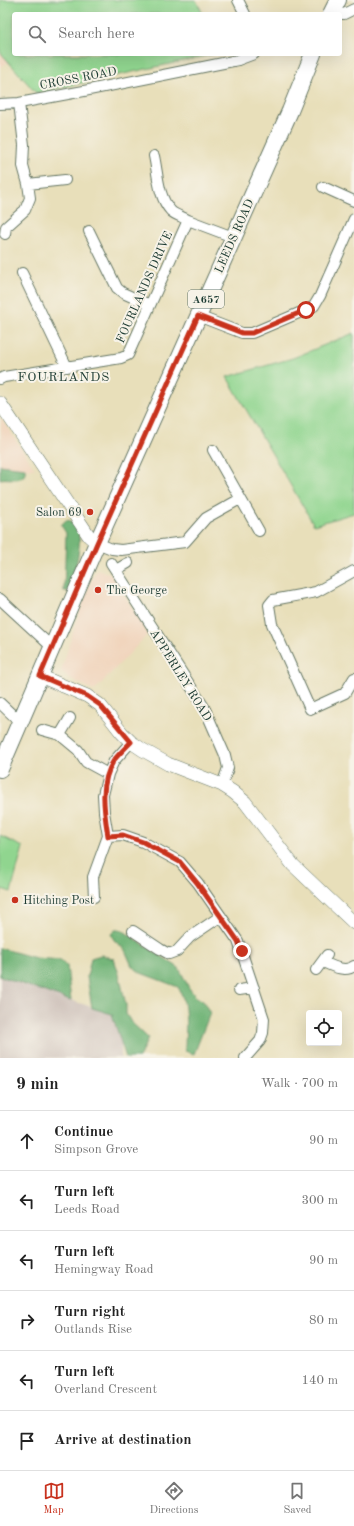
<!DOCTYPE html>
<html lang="en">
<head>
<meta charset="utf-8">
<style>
	:root { --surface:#fff; --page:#f2f2f2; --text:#222; --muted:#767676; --line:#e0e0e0; --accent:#c8321e }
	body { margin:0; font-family:"Old Standard TT",serif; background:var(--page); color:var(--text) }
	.controls { position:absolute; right:12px; bottom:12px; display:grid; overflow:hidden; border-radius:4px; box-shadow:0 4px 16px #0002 }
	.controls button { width:36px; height:36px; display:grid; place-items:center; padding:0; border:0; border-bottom:1px solid var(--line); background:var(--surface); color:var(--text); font:20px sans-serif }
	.stop { position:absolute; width:12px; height:12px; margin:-9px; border:3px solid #c8321e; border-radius:50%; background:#fff }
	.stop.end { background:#c8321e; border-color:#fff; box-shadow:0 1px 4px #0008 }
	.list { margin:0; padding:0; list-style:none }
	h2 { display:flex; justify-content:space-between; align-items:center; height:52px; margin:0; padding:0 16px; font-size:17px }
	h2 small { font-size:13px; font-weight:400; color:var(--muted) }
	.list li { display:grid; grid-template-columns:26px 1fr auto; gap:12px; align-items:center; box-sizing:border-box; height:60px; padding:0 16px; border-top:1px solid var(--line) }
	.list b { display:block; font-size:15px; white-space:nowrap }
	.list p { margin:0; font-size:13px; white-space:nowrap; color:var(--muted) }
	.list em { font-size:13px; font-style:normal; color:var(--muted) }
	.icon { flex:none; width:22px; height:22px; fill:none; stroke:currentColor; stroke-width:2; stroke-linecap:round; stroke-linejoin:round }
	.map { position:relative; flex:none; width:354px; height:1058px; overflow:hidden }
	.search { position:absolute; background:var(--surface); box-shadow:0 4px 16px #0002; left:12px; right:12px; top:12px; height:44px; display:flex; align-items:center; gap:10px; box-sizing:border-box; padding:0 14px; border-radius:4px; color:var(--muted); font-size:15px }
	.sheet { height:412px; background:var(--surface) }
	nav { display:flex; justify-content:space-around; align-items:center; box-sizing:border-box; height:56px; border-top:1px solid var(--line); background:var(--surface); font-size:11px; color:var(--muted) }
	nav a { display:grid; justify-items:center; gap:2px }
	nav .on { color:var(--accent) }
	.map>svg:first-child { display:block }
	.built { fill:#f1d5bd }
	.industrial { fill:#cec1ba }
	.green { fill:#90d58f; stroke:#588962 }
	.forest { fill:#74b67a; stroke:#4a7a57 }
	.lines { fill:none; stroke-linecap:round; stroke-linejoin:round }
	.minor-casing { stroke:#657663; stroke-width:12 }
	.tertiary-casing { stroke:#657663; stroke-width:14 }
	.primary-casing { stroke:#657663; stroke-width:18 }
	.minor { stroke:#fff; stroke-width:10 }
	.tertiary { stroke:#fff; stroke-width:13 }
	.primary { stroke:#fff; stroke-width:16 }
	.route { stroke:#c8321e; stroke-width:5 }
	.poi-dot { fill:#c8321e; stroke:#f7f3e8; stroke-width:1.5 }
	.labels { text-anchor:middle; stroke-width:4; stroke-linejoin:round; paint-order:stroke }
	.shield { fill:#f7f3e8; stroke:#60746a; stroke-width:1 }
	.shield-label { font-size:11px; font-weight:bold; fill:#1f3d34 }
	.street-label { font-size:12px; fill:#1f3d34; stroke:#f7f3e8 }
	.poi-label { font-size:12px; fill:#1f3d34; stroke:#f7f3e8; text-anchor:start }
	.neighbourhood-label { font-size:13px; letter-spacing:1px; fill:#1f3d34; stroke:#f7f3e8 }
</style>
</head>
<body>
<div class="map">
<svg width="354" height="1058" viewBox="0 0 354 1058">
	<rect width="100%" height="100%" fill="#f7f3e8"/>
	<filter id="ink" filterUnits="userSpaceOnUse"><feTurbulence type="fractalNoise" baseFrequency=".025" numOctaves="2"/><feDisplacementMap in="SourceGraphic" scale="8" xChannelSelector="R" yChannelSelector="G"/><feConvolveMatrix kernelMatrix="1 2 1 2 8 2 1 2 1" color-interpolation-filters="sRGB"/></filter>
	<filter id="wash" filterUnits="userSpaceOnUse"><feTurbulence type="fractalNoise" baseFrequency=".012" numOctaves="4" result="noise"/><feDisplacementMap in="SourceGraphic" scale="16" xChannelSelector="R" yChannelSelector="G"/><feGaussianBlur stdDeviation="0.9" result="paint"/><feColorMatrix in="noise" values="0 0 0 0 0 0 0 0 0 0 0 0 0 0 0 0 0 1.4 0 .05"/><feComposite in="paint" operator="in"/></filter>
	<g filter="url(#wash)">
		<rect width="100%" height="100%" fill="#e8dfba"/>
		<!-- built -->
		<path class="built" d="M0 52 9 62 0 67Z
			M1 418 35 469 0 465Z
			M97 569 112 575 148 634 94 691 68 677 61 671 84 597Z"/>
		<!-- industrial -->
		<path class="industrial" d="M0 976 112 1014 121 1042V1058H0Z"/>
		<!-- green -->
		<path class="green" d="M0 0H196L203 14H14V54H215L36 93 0 52Z
			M354 333V513L314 525 227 377 293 358Z
			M0 836 23 847 11 892 2 889 0 899Z"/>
		<!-- forest -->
		<path class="forest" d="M0 465 25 468C27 484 10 477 0 479Z
			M66 520 71 521C75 526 79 531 79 538 81 547 73 582 69 591H64L66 533 61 525Z
			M115 930H122L179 968 189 988 195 996 203 1001 210 1013 194 1054 185 1051C185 1031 189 1005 178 987L141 973 132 966 125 950 114 940 111 934Z
			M0 948 36 958 61 960 67 966 71 1001 0 976Z
			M101 955 114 959 119 974 126 1005V1014L131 1022 148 1038 139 1058H126L112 1014 92 1008 87 977 91 958Z"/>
	</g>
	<g filter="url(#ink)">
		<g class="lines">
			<defs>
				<path id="minor" d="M238 0 245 14
					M340 14H344L354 9
					M0 104 19 103 84 91 238 60 254 54
					M154 156C158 174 158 197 171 211 175 215 183 217 188 220
					M28 184 65 180
					M323 187 354 201
					M89 231 117 288 123 293 150 305
					M5 234 6 227 25 210 30 198 28 184 23 166 24 145 19 103
					M22 273 67 367
					M198 316 242 333H252L306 310 314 306 320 296 354 219
					M0 379 4 377 121 358 128 355 188 220 233 237
					M213 450 259 531
					M97 543 112 549 121 550 185 542 206 518 240 499
					M111 563 204 707 225 755 228 768 222 785
					M116 570 128 563
					M354 571 316 592 273 600 269 605 272 624 310 709 345 693 354 678
					M0 599 52 647
					M0 703 20 722
					M42 730 60 735 78 750 86 762 108 774
					M60 735 70 718
					M108 836 123 835 143 842 180 862 198 883 238 941 264 1019 263 1033 260 1041 245 1058
					M94 897 93 877 108 836 104 812 103 795 108 774 114 761 131 742
					M133 931 160 949 169 954 177 951 190 937 221 916
					M323 962C332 966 345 973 354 966
					M316 970 327 955
					M239 990 254 988"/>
				<path id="tertiary" d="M0 403 89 536 97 543
					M40 676 87 696 100 705 122 733 131 742 143 750 168 764 222 785 233 792 245 802 293 865 354 923"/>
				<path id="primary" d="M331 14 338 0
					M0 769 97 543 290 111 313 54"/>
			</defs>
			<!-- minor casing -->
			<use href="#minor" class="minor-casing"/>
			<!-- tertiary casing -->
			<use href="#tertiary" class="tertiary-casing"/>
			<!-- primary casing -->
			<use href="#primary" class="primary-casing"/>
			<!-- minor -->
			<use href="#minor" class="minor"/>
			<!-- tertiary -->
			<use href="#tertiary" class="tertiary"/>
			<!-- primary -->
			<use href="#primary" class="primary"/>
		</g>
	</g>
	<g class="lines" filter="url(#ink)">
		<!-- route -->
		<path class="route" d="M242 951 238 941 198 884 180 862 143 842 123 835 108 836C104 810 99 784 114 760 119 754 125 748 131 742L100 705 87 696 40 676 97 543 198 316 242 333H252L306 310"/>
	</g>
	<!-- markers -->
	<g class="poi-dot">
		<circle cx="90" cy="512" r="4"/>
		<circle cx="98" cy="590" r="4"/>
		<circle cx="15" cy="900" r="4"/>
	</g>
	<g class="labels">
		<!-- shield labels -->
		<rect class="shield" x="188" y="290" width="36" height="18" rx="3"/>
		<g class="shield-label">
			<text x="206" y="303">A657</text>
		</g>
		<!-- street labels -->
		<g class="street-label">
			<text transform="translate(78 78) rotate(-11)" y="4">CROSS ROAD</text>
			<text transform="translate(234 236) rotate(-66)" y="4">LEEDS ROAD</text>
			<text transform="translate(144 287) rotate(-66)" y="4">FOURLANDS DRIVE</text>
			<text transform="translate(181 675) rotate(58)" y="4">APPERLEY ROAD</text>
		</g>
		<!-- poi labels -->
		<g class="poi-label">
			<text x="82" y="516" text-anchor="end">Salon 69</text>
			<text x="106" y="594">The George</text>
			<text x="23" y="904">Hitching Post</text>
		</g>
		<!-- neighbourhood labels -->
		<g class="neighbourhood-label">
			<text x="64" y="381">FOURLANDS</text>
		</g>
	</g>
</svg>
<div class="controls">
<button><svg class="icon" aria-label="locate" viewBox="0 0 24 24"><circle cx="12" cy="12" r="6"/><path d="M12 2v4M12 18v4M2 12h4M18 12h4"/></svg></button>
</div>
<div class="stop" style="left:306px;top:310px"></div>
<div class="stop end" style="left:242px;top:951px"></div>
<div class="search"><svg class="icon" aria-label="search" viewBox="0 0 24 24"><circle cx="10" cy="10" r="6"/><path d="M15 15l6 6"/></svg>Search here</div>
</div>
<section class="sheet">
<h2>9 min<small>Walk · 700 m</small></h2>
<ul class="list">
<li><svg class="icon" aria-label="ahead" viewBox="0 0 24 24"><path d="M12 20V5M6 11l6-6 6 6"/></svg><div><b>Continue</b><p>Simpson Grove</p></div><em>90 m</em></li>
<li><svg class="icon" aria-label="left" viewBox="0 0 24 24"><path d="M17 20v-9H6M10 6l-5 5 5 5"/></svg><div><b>Turn left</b><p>Leeds Road</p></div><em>300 m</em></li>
<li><svg class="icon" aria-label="left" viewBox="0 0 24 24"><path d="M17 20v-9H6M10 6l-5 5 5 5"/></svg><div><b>Turn left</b><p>Hemingway Road</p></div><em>90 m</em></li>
<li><svg class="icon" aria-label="right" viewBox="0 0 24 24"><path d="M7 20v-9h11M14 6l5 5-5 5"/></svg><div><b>Turn right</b><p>Outlands Rise</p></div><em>80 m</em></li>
<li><svg class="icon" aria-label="left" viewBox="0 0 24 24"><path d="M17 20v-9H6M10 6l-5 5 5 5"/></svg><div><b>Turn left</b><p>Overland Crescent</p></div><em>140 m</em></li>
<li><svg class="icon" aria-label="arrive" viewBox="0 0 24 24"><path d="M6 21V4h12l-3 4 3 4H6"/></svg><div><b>Arrive at destination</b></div></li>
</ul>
</section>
<nav>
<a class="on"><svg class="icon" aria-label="map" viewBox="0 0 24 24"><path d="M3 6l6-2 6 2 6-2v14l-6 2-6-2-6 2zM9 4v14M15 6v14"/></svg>Map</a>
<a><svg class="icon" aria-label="directions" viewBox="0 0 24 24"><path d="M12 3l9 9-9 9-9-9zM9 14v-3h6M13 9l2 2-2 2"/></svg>Directions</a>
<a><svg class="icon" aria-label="saved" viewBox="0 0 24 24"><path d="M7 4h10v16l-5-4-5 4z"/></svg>Saved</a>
</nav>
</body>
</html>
